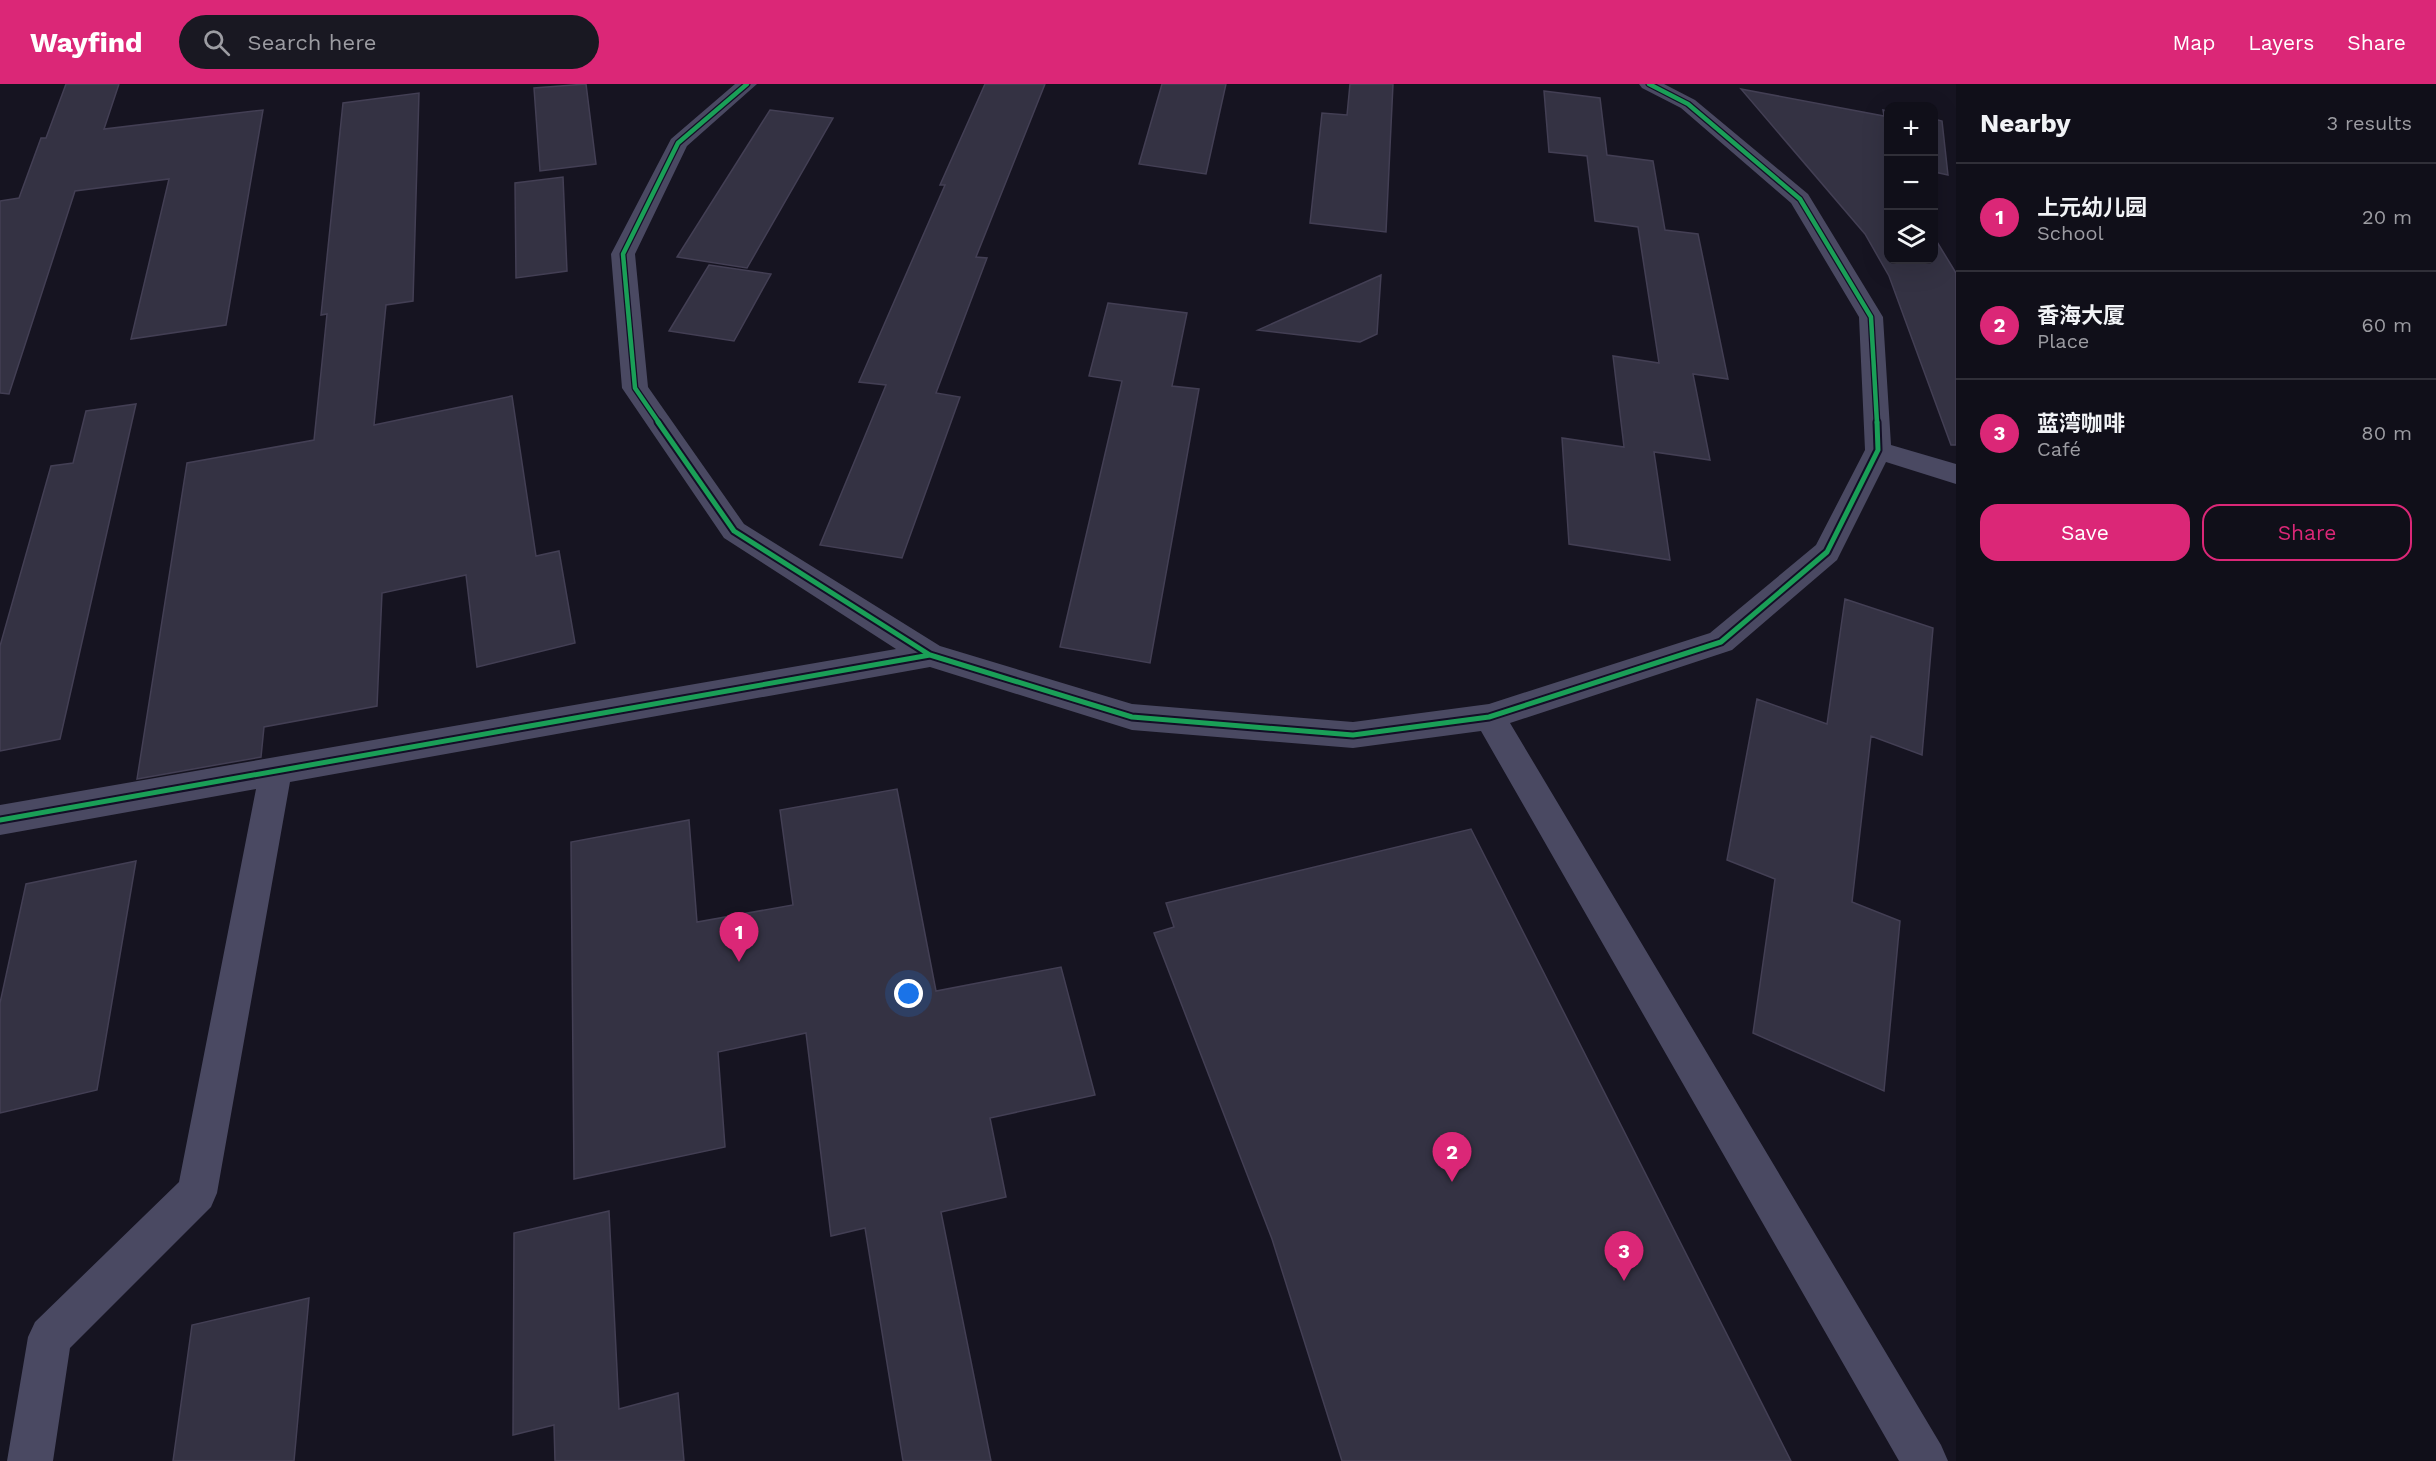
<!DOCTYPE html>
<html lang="en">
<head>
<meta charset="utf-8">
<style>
	:root { --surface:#100f19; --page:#191822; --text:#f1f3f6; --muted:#9c9ca2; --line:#302f38; --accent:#db2777 }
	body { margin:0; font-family:"Work Sans","Noto Sans SC",sans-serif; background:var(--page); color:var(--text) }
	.controls { position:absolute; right:18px; top:18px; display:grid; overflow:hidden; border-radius:12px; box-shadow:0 6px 24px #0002 }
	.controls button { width:54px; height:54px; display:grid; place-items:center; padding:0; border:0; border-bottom:2px solid var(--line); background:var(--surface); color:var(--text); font:30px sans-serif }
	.you { position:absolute; left:909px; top:910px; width:21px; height:21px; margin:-15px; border:4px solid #fff; border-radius:50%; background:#1a73e8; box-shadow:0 0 0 9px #1a73e833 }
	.badge { display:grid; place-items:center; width:39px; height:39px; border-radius:50%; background:var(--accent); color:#fff; font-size:20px; font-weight:700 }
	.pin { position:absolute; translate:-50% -50px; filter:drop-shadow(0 2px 3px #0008) }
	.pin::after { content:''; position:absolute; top:32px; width:21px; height:18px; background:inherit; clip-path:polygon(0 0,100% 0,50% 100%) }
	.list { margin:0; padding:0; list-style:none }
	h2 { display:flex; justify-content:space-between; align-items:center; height:78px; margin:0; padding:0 24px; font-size:26px }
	h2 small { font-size:20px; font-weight:400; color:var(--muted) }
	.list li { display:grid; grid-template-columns:39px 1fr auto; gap:18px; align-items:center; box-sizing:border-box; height:108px; padding:0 24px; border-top:2px solid var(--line) }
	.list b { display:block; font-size:22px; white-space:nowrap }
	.list p { margin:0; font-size:20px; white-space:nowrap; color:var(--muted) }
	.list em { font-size:20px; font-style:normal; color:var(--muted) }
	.actions { display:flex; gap:12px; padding:18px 24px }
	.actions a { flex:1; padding:14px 0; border:2px solid var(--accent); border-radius:18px; text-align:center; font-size:21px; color:var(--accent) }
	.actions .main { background:var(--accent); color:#fff }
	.icon { flex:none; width:33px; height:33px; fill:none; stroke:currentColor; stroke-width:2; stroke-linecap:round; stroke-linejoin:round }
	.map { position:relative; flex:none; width:1956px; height:1377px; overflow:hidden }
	header { display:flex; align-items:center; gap:36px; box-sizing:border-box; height:84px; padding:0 30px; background:var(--accent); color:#fff }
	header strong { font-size:28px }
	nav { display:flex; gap:33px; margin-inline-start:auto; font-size:21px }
	.search { width:420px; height:54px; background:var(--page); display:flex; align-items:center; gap:15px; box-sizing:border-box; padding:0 21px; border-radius:33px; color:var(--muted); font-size:22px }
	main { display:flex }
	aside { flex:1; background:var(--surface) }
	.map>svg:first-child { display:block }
	.building { fill:#343243; stroke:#433f54; stroke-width:1.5 }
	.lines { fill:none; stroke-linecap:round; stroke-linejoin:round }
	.street { fill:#4a4962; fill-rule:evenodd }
	.cycleway-far1-casing { stroke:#130f26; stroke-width:7 }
	.cycleway-casing { stroke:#130f26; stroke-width:9 }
	.cycleway-far1 { stroke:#1a9f57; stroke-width:4.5 }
	.cycleway { stroke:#1a9f57; stroke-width:5 }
</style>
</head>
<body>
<header>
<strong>Wayfind</strong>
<div class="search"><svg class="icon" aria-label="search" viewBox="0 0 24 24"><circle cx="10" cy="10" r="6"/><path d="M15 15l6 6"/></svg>Search here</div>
<nav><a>Map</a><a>Layers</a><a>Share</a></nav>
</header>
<main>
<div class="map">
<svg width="1956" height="1377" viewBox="0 0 1956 1377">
	<rect width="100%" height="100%" fill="#161421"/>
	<!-- building -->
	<path class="building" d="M66 0H119L104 45 263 26 226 241 131 255 169 95 75 107 9 310 0 309V117L19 114 41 54H46Z
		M586 0 596 80 540 87 534 4Z
		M985 0H1045L976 173 987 174 936 309 960 313 902 474 820 461 886 301 859 298 945 101H940Z
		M1162 0H1226L1206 90 1139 80Z
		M1350 0H1393L1386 148 1310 139 1322 29 1347 31Z
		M1741 5 1884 32 1883 26 1888 27V176H1934V153L1956 189V361H1951L1889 192 1865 150Z
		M1544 7 1600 14 1607 71 1653 77 1665 146 1698 150 1728 295 1693 290 1710 376 1654 368 1670 476 1569 460 1562 354 1624 363 1613 272 1659 279 1638 143 1595 137 1587 72 1549 68Z
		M419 9 413 217 386 221 374 341 512 312 536 472 559 467 575 559 477 583 466 491 382 509 377 622 264 643 261 673 137 695 187 379 314 356 327 230 321 231 343 19Z
		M770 26 833 34 747 184 677 173Z
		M1934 35 1942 37 1948 91 1934 88Z
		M563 93 567 187 516 194 515 99Z
		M709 181 771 190 734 257 669 247Z
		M1381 191 1377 250 1360 258 1258 246Z
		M1108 219 1187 229 1172 302 1199 305 1150 579 1060 563 1122 297 1089 292Z
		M136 320 60 655 0 667V562L51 382 73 379 86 327Z
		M1845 515 1933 544 1922 671 1871 652 1852 818 1900 837 1884 1007 1753 949 1775 795 1727 776 1757 615 1827 640Z
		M897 705 936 907 1061 883 1095 1011 990 1034 1006 1113 941 1128 991 1377H903L865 1144 831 1152 806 949 718 968 725 1063 574 1095 571 758 689 736 697 838 793 821 780 726Z
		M1471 745 1791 1377H1342L1272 1155 1154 849 1174 843 1166 819Z
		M136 777 97 1006 0 1029V919L26 800Z
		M609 1127 619 1325 678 1309 684 1377H555L554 1341 513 1351 514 1149Z
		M309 1214 294 1377H173L192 1241Z"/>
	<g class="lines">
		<!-- street -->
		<path class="street" d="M735 0H757L687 62 635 170 648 303 744 440 940 562 1132 620 1353 638 1489 620 1710 549 1816 461 1865 366 1859 233 1791 119 1681 24 1642 4 1639 0H1664L1695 16 1808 110 1883 233 1891 361 1956 380V400L1886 378 1837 476 1732 566 1510 639 1941 1361 1948 1377H1899L1481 647 1353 664 1132 646 930 583 290 698 217 1109 211 1123 70 1264 53 1377H7L28 1253 35 1238 179 1098 256 705 0 751V721L896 565 724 454 622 304 611 170 671 55Z"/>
		<defs>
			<path id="cycleway-far1" d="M1649 0 1688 20 1800 115 1871 233 1877 339
				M659 339 635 304 623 170 678 59 747 0"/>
			<path id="cycleway" d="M658 338 734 447 930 571 1132 633 1353 651 1489 633 1721 558 1827 468 1878 366 1877 338
				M0 736 930 571"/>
		</defs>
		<!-- cycleway-far1 casing -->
		<use href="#cycleway-far1" class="cycleway-far1-casing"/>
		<!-- cycleway casing -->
		<use href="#cycleway" class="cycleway-casing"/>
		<!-- cycleway-far1 -->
		<use href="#cycleway-far1" class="cycleway-far1"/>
		<!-- cycleway -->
		<use href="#cycleway" class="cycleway"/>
	</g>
</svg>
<div class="controls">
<button>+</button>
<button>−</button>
<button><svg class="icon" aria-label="layers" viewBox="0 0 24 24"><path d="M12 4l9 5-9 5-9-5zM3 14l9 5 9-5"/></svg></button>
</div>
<div class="you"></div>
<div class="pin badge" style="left:739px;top:878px">1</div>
<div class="pin badge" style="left:1452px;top:1098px">2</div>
<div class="pin badge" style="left:1624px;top:1197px">3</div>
</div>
<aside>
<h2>Nearby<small>3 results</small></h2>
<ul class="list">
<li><span class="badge">1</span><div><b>上元幼儿园</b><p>School</p></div><em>20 m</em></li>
<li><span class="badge">2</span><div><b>香海大厦</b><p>Place</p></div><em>60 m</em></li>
<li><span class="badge">3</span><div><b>蓝湾咖啡</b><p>Café</p></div><em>80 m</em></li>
</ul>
<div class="actions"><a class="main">Save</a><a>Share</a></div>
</aside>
</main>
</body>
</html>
